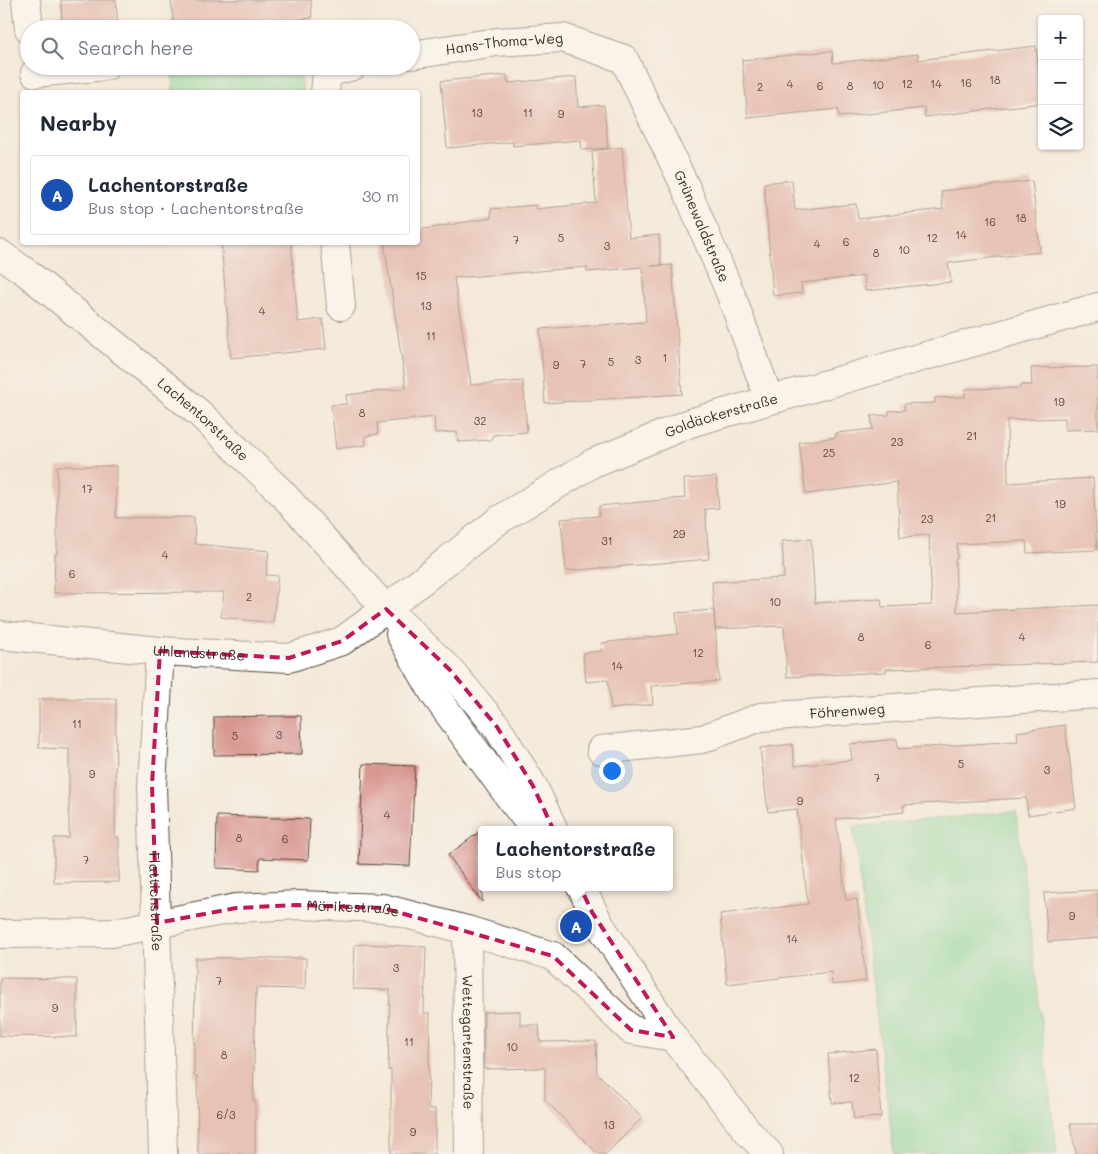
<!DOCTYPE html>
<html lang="en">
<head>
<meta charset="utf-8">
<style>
	:root { --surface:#fff; --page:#f2f2f3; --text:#1f2937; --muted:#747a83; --line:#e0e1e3; --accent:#b45309 }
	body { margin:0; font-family:Mali,sans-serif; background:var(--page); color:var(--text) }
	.controls { position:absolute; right:15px; top:15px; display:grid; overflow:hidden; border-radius:5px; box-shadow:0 1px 4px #0004 }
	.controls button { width:45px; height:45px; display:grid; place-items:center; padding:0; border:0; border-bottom:1px solid var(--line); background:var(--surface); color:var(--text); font:25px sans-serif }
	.you { position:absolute; left:611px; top:770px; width:18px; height:18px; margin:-12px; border:4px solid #fff; border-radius:50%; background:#1a73e8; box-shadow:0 0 0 8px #1a73e833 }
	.badge { display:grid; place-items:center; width:32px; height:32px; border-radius:50%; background:var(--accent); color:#fff; font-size:16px; font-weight:700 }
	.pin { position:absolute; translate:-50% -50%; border:2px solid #fff; box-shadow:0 1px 5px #0006 }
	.popup { position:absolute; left:478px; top:826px; width:195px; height:65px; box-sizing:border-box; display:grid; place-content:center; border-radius:5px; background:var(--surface); filter:drop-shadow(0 1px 4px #0005); font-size:16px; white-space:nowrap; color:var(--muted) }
	.popup b { font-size:19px; color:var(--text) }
	.popup::after { content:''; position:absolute; left:50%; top:100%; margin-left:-10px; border:10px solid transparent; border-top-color:var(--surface) }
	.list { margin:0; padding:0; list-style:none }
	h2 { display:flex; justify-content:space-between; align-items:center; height:65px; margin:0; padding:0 20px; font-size:21px }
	h2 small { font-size:16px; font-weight:400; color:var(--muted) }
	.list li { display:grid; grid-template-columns:32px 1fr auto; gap:15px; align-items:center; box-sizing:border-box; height:80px; margin:0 10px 10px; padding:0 10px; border:1px solid var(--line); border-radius:5px }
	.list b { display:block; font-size:19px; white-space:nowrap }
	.list p { margin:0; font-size:16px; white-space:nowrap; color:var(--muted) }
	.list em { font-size:16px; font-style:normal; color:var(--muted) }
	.icon { flex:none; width:28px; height:28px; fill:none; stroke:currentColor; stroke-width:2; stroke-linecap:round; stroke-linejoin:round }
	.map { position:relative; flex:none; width:1098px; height:1154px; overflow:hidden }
	.search { position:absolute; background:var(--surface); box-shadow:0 1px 4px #0004; left:20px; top:20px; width:400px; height:55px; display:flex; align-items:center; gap:12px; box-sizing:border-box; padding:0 18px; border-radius:28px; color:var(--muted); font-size:19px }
	.panel { position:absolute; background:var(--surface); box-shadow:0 1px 4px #0004; left:20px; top:90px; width:400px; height:155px; border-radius:5px }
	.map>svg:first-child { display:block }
	.green { fill:#80d79b; stroke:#5e805c }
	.building { fill:#d8948d }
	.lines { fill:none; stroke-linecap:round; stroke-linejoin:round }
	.minor-casing { stroke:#57473a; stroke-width:30 }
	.minor { stroke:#fff; stroke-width:28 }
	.marked { fill:none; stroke:#c2185b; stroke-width:4; stroke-dasharray:10 6; stroke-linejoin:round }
	.labels { text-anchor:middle; stroke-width:4; stroke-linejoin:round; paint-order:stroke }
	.number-label { font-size:11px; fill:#62443a }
	.street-label { font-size:14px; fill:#3b2a1e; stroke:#f6f6f2 }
</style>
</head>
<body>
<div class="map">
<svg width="1098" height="1154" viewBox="0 0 1098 1154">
	<rect width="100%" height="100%" fill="#f6f6f2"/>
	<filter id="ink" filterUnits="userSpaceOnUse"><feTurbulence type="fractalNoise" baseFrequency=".02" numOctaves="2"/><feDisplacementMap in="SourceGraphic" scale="10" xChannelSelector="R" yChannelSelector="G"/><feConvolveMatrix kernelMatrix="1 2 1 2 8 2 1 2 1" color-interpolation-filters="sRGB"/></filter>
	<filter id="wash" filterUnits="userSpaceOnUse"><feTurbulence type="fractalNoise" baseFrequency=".0096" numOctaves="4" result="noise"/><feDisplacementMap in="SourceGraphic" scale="20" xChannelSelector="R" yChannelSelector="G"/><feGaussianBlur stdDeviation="1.12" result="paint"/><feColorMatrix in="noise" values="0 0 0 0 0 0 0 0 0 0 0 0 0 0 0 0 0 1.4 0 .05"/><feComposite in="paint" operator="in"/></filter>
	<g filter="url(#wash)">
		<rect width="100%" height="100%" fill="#f4e9d9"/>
		<!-- green -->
		<path class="green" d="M268 66H300L303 92H173L172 75Z
			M1016 811 1057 1154H894L853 827Z"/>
		<g id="blocks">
			<!-- building -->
			<path class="building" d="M61 0H116L118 29H62Z
				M171 0H311L312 18 216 29H174Z
				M1036 46 1042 103 925 117 924 108 839 117 838 109 748 118 742 60 832 51 833 63 918 54V60Z
				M507 75 508 83 576 77 578 107 604 105 608 148 582 150 581 140 513 146V142L447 148 441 81Z
				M622 147 629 238 659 235 661 265 651 266 672 265 682 394 545 403 540 329 646 322 642 267 587 272V267L454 278 471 385 523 381 527 432 493 435 491 440 458 442 457 432 435 433 434 417 377 423 378 434 365 436 366 445 336 449 331 405 347 404 346 395 406 388 384 242H418V230L491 218V209L536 205V209L596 203 592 151Z
				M792 180 795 210 856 204 858 219 943 209 941 191 1032 181 1040 252 948 263 951 282 865 291 864 276 801 283 802 293 773 296 764 183Z
				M221 242H291L298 322 323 319 326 349 231 358Z
				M1098 367V429L1065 430V418L1007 420 1008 483 1093 478 1097 550 1027 553 1026 541 957 544V559H955L957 612 1098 605V662L886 669V672L787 677 784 626 715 629 712 582 784 578 782 541 811 539 815 603 881 599 882 607 932 605 929 535 900 537 897 482 806 494 799 442 836 437V433L873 429 871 416 889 415V411L905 410 904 404 935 403V398L965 397V389L1020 388V385H1032L1031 368Z
				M57 466H116V518L194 517 195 544 269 551 266 575 278 576 273 623 221 617 224 592 54 593 55 554H57Z
				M716 477 719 508 705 509 709 559 566 571 561 519 599 516V506L685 498 684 479Z
				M714 610 719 681 651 686 653 704 611 709 608 680 586 682 583 653 602 651 601 643 678 634 676 613Z
				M39 699H116L115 837H119V882L54 883V838H69V749L39 748Z
				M281 716H301L302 754 214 755V717Z
				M1065 725 1076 808 1028 815 1026 798 903 805 904 812 836 819 846 900 857 899 866 981 832 985 831 972 727 984 720 914 808 904 797 809 768 812 760 748 792 744 795 766 852 760 850 744 897 739 898 749 1018 741 1017 732Z
				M363 764 415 766 410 866 359 864Z
				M217 816 310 819 308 860 260 858 259 870 216 868Z
				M482 830V902L448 855Z
				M1098 890V938L1048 942 1044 893Z
				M367 944 426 947 424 1013H430L428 1109H435V1154H391V1070H388L390 990 353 989 355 945Z
				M195 958H306L305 989 256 988 253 1101H255V1154H198L197 1076H194Z
				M0 978 77 979V1037L0 1036Z
				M520 1011V1025H539L540 1042 596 1041 597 1073 642 1118 606 1154H598L545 1100V1068L484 1069V1012Z
				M876 1049 881 1117 854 1119 852 1102 832 1103 828 1054Z
				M1070 1124H1098V1154H1076Z"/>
		</g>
	</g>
	<g filter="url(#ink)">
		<use href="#blocks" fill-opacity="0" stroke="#57473a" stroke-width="1"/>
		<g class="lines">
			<defs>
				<g id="minor">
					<path d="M26 0 29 29"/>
					<path id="s1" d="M411 55 497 42 563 38 624 59 686 188 731 295 769 399"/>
					<path d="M35 73 106 66"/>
					<path d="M325 92 327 73 353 66"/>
					<path d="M335 242 341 306"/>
					<path id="s2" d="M0 254 27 273 199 413 281 492 386 609 450 670 497 727 533 786 554 830"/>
					<path d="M400 634 435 695 513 802 535 830"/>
					<path id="s3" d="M0 635 160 651 289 658 342 641 386 609 499 520 593 463 693 422 1098 307"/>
					<path id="s4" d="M160 651 152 785 163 1154"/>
					<path id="s5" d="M601 750 702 739 761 717 1098 694"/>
					<path d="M581 887 600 925 673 1037 750 1134 769 1154"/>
					<path id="s6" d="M467 930 469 1154"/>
					<path id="s7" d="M0 934 112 933 236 908 297 905 383 908 467 930 553 956 631 1030 673 1037"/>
				</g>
			</defs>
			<!-- minor casing -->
			<use href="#minor" class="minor-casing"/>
			<!-- minor -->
			<use href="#minor" class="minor"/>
		</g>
	</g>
	<!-- marked area -->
	<path d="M0 0H1098V1154H0ZM386 609 450 670 497 727 533 786 592 912 673 1037 631 1030 553 956 383 908 297 905 236 908 157 923 152 785 160 651 289 658 342 641Z" fill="#f4e9d9" fill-opacity=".55" fill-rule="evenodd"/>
	<path class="marked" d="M386 609 450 670 497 727 533 786 592 912 673 1037 631 1030 553 956 383 908 297 905 236 908 157 923 152 785 160 651 289 658 342 641Z"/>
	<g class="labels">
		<!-- number labels -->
		<g class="number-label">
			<text x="995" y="84">18</text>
			<text x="966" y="87">16</text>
			<text x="790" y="88">4</text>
			<text x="907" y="88">12</text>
			<text x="936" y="88">14</text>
			<text x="878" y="89">10</text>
			<text x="820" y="90">6</text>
			<text x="850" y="90">8</text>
			<text x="760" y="91">2</text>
			<text x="477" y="117">13</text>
			<text x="528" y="117">11</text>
			<text x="561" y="118">9</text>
			<text x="1021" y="222">18</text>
			<text x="990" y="226">16</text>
			<text x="961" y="239">14</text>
			<text x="561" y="242">5</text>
			<text x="932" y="242">12</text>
			<text x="516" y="244">7</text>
			<text x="846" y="246">6</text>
			<text x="817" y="248">4</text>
			<text x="607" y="250">3</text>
			<text x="904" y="254">10</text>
			<text x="876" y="257">8</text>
			<text x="421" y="280">15</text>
			<text x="426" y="310">13</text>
			<text x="262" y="315">4</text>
			<text x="431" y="340">11</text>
			<text x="665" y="362">1</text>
			<text x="638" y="364">3</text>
			<text x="611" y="366">5</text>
			<text x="583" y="368">7</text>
			<text x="556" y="369">9</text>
			<text x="1059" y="406">19</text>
			<text x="362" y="417">8</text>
			<text x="480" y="425">32</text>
			<text x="972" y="440">21</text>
			<text x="897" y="446">23</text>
			<text x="829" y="457">25</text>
			<text x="87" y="493">17</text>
			<text x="1060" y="508">19</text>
			<text x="991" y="522">21</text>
			<text x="927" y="523">23</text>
			<text x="679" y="538">29</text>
			<text x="607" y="545">31</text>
			<text x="165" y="559">4</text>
			<text x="72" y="578">6</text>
			<text x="249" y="601">2</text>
			<text x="775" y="606">10</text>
			<text x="861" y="641">8</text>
			<text x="1022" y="641">4</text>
			<text x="928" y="649">6</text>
			<text x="698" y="657">12</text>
			<text x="617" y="670">14</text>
			<text x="77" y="728">11</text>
			<text x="279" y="739">3</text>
			<text x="235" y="740">5</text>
			<text x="961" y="768">5</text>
			<text x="1047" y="774">3</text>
			<text x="92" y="778">9</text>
			<text x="877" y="782">7</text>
			<text x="800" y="805">9</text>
			<text x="387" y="819">4</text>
			<text x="239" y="842">8</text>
			<text x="285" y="843">6</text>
			<text x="86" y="864">7</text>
			<text x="1072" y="920">9</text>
			<text x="792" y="943">14</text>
			<text x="396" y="972">3</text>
			<text x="219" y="985">7</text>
			<text x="55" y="1012">9</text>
			<text x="409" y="1046">11</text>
			<text x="512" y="1051">10</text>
			<text x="224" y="1059">8</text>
			<text x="854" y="1082">12</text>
			<text x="226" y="1119">6/3</text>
			<text x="609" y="1129">13</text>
			<text x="413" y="1136">9</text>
		</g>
		<!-- street labels -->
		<g class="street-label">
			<text dy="5" stroke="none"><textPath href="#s1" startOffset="94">Hans-Thoma-Weg</textPath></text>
			<text dy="5" stroke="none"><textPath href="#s1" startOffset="402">Grünewaldstraße</textPath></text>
			<text dy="5" stroke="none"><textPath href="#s3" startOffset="791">Goldäckerstraße</textPath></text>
			<text dy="5" stroke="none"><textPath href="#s2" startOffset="262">Lachentorstraße</textPath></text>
			<text dy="5" stroke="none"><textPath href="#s3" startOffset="200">Uhlandstraße</textPath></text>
			<text dy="5" stroke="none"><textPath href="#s5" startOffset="251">Föhrenweg</textPath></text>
			<text dy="5" stroke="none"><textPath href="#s4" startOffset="251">Flattichstraße</textPath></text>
			<text dy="5" stroke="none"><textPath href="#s7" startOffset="356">Mörikestraße</textPath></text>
			<text dy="5" stroke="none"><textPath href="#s6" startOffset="112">Wettegartenstraße</textPath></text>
		</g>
	</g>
</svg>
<div class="controls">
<button>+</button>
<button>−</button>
<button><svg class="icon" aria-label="layers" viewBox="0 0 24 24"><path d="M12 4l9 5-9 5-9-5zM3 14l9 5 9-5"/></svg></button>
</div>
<div class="you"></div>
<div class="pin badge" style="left:576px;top:926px;background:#1a4fb4">A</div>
<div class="popup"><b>Lachentorstraße</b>Bus stop</div>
<div class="search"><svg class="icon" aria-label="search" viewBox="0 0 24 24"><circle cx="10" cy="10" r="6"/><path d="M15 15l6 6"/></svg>Search here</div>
<section class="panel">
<h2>Nearby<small></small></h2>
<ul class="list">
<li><span class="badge" style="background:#1a4fb4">A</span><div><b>Lachentorstraße</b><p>Bus stop · Lachentorstraße</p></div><em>30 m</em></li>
</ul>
</section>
</div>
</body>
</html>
